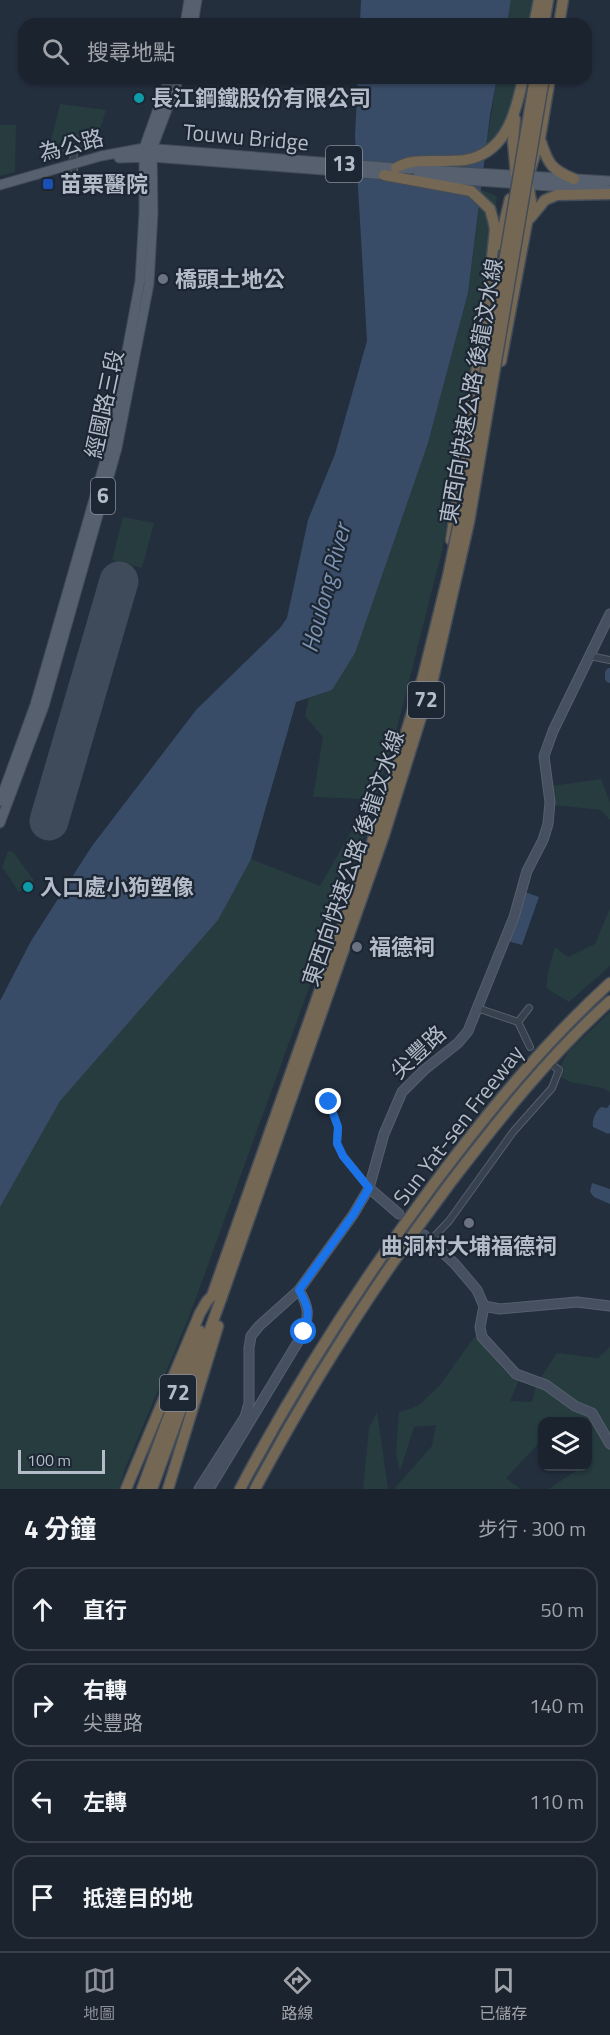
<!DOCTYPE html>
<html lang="zh-TW">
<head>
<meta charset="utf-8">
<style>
	:root { --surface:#1b232e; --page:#242b36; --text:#f1f3f6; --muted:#a0a4aa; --line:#39404a; --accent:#8c9099 }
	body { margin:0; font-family:"Titillium Web","Noto Sans TC",sans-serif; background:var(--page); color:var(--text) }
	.controls { position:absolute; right:18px; bottom:18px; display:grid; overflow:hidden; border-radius:12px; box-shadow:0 2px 4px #0004 }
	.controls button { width:54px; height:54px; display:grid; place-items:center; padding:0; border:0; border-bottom:2px solid var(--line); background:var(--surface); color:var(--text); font:30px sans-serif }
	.scale { position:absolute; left:18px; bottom:15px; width:87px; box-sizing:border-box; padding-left:6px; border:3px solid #b4bcc9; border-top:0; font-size:16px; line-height:21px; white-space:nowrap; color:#b4bcc9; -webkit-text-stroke:4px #1d2633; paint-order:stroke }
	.stop { position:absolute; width:18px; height:18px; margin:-14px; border:4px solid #1a73e8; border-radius:50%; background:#fff }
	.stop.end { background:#1a73e8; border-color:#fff; box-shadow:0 2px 6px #0008 }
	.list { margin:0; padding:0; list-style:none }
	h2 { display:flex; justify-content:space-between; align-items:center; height:78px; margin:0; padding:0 24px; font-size:26px }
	h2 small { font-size:20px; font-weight:400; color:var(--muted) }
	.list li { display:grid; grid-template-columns:39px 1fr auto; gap:18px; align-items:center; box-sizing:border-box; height:84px; margin:0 12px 12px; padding:0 12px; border:2px solid var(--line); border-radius:18px }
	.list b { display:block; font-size:22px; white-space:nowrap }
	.list p { margin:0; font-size:20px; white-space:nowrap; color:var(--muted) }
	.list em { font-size:20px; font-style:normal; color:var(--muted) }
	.icon { flex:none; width:33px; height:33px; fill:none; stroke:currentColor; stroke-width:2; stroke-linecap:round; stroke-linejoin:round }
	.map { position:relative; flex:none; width:610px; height:1489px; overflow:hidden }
	.search { position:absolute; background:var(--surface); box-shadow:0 2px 4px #0004; left:18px; right:18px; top:18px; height:66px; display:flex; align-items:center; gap:15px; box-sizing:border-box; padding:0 21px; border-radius:18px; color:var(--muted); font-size:22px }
	.sheet { height:462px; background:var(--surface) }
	nav { display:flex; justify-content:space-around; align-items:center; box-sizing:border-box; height:84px; border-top:2px solid var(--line); background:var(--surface); font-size:16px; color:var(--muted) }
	nav a { display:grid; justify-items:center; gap:3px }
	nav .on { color:var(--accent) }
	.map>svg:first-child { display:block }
	.green { fill:#263c3f }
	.water { fill:#394c67 }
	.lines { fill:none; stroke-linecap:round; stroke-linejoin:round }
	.river { stroke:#394c67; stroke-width:10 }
	.runway { stroke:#3f4a5a; stroke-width:39 }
	.street-casing { stroke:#565f6c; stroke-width:8 }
	.secondary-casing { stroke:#565f6c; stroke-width:11 }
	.primary-casing { stroke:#414a57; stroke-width:11 }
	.highway-casing { stroke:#434c59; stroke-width:13 }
	.street { stroke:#38414e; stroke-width:6 }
	.secondary { stroke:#465061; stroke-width:9 }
	.primary { stroke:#56606e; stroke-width:9 }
	.highway { stroke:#746855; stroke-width:10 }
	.highway-bridge-casing { stroke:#434c59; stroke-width:13; stroke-linecap:butt }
	.highway-bridge { stroke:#746855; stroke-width:10 }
	.route { stroke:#1a73e8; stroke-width:8 }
	.culture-dot { fill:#0f9aa8; stroke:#1d2633; stroke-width:2 }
	.transit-dot { fill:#1a4fb4; stroke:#1d2633; stroke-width:2 }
	.worship-dot { fill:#6b7280; stroke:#1d2633; stroke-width:2 }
	.labels { text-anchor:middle; stroke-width:4.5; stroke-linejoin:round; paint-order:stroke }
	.shield { fill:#1d2633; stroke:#878f9c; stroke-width:1.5 }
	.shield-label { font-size:21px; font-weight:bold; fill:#b4bcc9 }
	.poi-label { font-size:22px; font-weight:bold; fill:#b4bcc9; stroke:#1d2633; text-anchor:start }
	.street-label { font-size:22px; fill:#b4bcc9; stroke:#1d2633 }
	.water-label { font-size:24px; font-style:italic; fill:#7c92b1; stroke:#1d2633 }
</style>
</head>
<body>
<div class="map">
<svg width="610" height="1489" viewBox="0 0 610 1489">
	<rect width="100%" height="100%" fill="#242f3e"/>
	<!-- green -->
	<path class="green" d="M511 0H533L528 24H507Z
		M497 78H518L513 105 498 139 486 146Z
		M60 104 106 110 94 149 46 160Z
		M0 125H16L15 172 0 176Z
		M481 190 497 196 472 366 442 551 393 744 361 845 189 1317 124 1471 119 1489H0V1110L296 702 251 859 320 886 352 830 366 799 313 797 323 737 305 716 309 698 332 690 428 443 468 293Z
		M123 517 154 523 142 568 112 560Z
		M601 779 610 802V820L601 810 554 805 552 786Z
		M8 851 13 852 33 879V883L19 892 2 867Z
		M610 908V966L569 1002 546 988 548 972 555 947 568 957 595 944Z
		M610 1012V1092L603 1088 570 1082 556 1074 568 1052Z
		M475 1336 506 1372 519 1380 510 1401 532 1402 536 1385 557 1353 598 1358 610 1347V1489H549L578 1469V1467L588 1466V1422H542V1440L506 1478 520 1489H394L432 1446 436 1425 414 1427 400 1471 396 1454 399 1412 418 1406 440 1385Z
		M377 1412 388 1489H363L369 1428Z"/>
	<!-- water -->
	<path class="water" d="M361 0H511L507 24H360Z
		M358 78H497L490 115 468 293 428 443 355 653 332 690 296 702 251 859 218 920 60 1101 0 1207V1001L31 941 92 846 196 710 280 628 287 618 308 520 335 454 367 341 355 135Z
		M525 892 539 897 522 945 508 941 521 910Z
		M610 1104V1133L608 1134 593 1127C592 1120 595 1112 601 1107L607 1108Z
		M592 1183 610 1189V1204L594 1197 590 1192Z"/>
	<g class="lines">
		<!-- river -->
		<path class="river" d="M610 673V678"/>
		<!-- runway -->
		<path class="runway" d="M49 821 119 581"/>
		<defs>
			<path id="street" d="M74 169 73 164 75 139
				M590 656 610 660
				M477 1008 518 1022 530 1047
				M518 1022 529 1008
				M331 1092 329 1102 338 1127 337 1144 343 1156 369 1188
				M430 1241 449 1221 513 1132 552 1088 559 1070 555 1067"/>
			<path id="secondary" d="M369 1188 399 1214
				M424 1235 455 1264 477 1290 484 1306 480 1327 482 1337 516 1374 546 1385 575 1406 592 1413 610 1444
				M484 1306 500 1309 577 1302 610 1306
				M199 1489 245 1417 249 1403V1348L251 1336 259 1326 299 1290 353 1215 369 1188 384 1134 402 1092 424 1070 458 1043 468 1031 514 917 527 871 543 840 548 824 550 802 544 756 553 731 610 614
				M209 1489 304 1332C309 1314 309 1307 299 1290"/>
			<path id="primary" d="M185 24 189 0
				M193 24 197 0
				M119 158 152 157 389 175
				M418 177 608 190
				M0 185 101 156 144 148 396 168 610 181
				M0 801 35 705 109 447 140 281 144 212V148L169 78
				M0 823 44 706 117 448 149 284 153 213 152 149 179 78"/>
			<path id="highway" d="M534 24 539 0
				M544 24 548 0
				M559 24 563 0
				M515 119 513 142 516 175
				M541 142C548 164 552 170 574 179
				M396 168C409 160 422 161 437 161 446 161 456 161 465 160 506 153 516 113 523 78
				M384 175 471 191 490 209 493 220 495 229 489 286 451 540
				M530 218 545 200 557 195 610 194
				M499 245 510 199
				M501 361 531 201 528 185V177L540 138 550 78
				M126 1489 200 1313 207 1301 212 1296
				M142 1489 200 1331
				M152 1489 221 1299
				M168 1489 218 1326
				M240 1489C296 1383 361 1282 433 1185 487 1113 543 1044 610 983
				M255 1489C312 1382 378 1279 451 1182 500 1118 550 1055 610 1001"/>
		</defs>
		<!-- street casing -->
		<use href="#street" class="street-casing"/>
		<!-- secondary casing -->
		<use href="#secondary" class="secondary-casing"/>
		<!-- primary casing -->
		<use href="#primary" class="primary-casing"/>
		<!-- highway casing -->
		<use href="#highway" class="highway-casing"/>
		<!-- street -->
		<use href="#street" class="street"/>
		<!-- secondary -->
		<use href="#secondary" class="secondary"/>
		<!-- primary -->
		<use href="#primary" class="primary"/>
		<!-- highway -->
		<use href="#highway" class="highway"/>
		<defs>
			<path id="highway-bridge" d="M212 1296 376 831 423 677 448 576 467 483 535 78
				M221 1299 384 835 433 679 469 522 544 78"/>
		</defs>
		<!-- highway-bridge casing -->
		<use href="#highway-bridge" class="highway-bridge-casing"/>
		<!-- highway-bridge -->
		<use href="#highway-bridge" class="highway-bridge"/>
	</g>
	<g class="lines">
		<!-- route -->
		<path class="route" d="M304 1332C310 1314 309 1307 299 1290L353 1215 369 1188 343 1156 337 1143 338 1127 329 1102"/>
	</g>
	<!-- markers -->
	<g class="culture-dot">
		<circle cx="139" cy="98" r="6"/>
		<circle cx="28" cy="887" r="6"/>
	</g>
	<rect class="transit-dot" x="42" y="178" width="12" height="12" rx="3"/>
	<g class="worship-dot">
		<circle cx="163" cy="279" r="6"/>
		<circle cx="357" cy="947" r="6"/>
		<circle cx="469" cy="1223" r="6"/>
	</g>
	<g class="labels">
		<!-- shield labels -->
		<g class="shield">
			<rect x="326" y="146" width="36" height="36" rx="4.5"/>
			<rect x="91" y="478" width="24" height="36" rx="4.5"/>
			<rect x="408" y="682" width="36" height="36" rx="4.5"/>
			<rect x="160" y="1375" width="36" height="36" rx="4.5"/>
		</g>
		<g class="shield-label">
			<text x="344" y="171">13</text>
			<text x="103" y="503">6</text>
			<text x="426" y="707">72</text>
			<text x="178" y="1400">72</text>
		</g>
		<!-- poi labels -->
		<g class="poi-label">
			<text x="151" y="106">長江鋼鐵股份有限公司</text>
			<text x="60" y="192">苗栗醫院</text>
			<text x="175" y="287">橋頭土地公</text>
			<text x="40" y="895">入口處小狗塑像</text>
			<text x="369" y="955">福德祠</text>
			<text x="469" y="1254" text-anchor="middle">曲洞村大埔福德祠</text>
		</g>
		<!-- street labels -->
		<g class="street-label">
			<text transform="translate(246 137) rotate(5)" y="8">Touwu Bridge</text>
			<text transform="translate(71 145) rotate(-15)" y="8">為公路</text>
			<text transform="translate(471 391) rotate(-80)" y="8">東西向快速公路 後龍汶水線</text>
			<text transform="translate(104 404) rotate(-78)" y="8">經國路三段</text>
			<text transform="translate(353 858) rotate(-71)" y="8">東西向快速公路 後龍汶水線</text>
			<text transform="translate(418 1052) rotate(-43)" y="8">尖豐路</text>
			<text transform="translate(458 1125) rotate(-52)" y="8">Sun Yat-sen Freeway</text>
		</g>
		<!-- water labels -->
		<g class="water-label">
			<text transform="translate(326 588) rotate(-75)" y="8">Houlong River</text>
		</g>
	</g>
</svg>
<div class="controls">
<button><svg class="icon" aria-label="layers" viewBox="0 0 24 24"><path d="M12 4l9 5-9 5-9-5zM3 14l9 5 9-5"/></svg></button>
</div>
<div class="scale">100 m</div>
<div class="stop" style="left:304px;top:1332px"></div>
<div class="stop end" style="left:329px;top:1102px"></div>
<div class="search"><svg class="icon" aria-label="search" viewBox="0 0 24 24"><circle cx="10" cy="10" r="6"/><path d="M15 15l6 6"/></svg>搜尋地點</div>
</div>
<section class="sheet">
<h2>4 分鐘<small>步行 · 300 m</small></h2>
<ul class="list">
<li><svg class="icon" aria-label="ahead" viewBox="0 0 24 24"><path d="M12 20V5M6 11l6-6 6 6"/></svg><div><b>直行</b></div><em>50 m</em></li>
<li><svg class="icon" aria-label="right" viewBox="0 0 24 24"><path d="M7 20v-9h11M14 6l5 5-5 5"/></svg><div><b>右轉</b><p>尖豐路</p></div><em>140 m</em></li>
<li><svg class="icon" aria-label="left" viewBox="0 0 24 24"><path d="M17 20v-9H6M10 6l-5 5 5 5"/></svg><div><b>左轉</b></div><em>110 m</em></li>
<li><svg class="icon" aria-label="arrive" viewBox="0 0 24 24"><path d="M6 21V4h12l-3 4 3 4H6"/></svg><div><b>抵達目的地</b></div></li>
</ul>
</section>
<nav>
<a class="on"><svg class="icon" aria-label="map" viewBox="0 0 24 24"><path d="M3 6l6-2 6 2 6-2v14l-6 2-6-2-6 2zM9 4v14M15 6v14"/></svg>地圖</a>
<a><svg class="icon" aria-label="directions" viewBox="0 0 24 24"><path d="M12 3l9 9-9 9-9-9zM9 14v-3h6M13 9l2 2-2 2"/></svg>路線</a>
<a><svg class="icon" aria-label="saved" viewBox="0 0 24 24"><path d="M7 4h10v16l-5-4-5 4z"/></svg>已儲存</a>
</nav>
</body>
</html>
